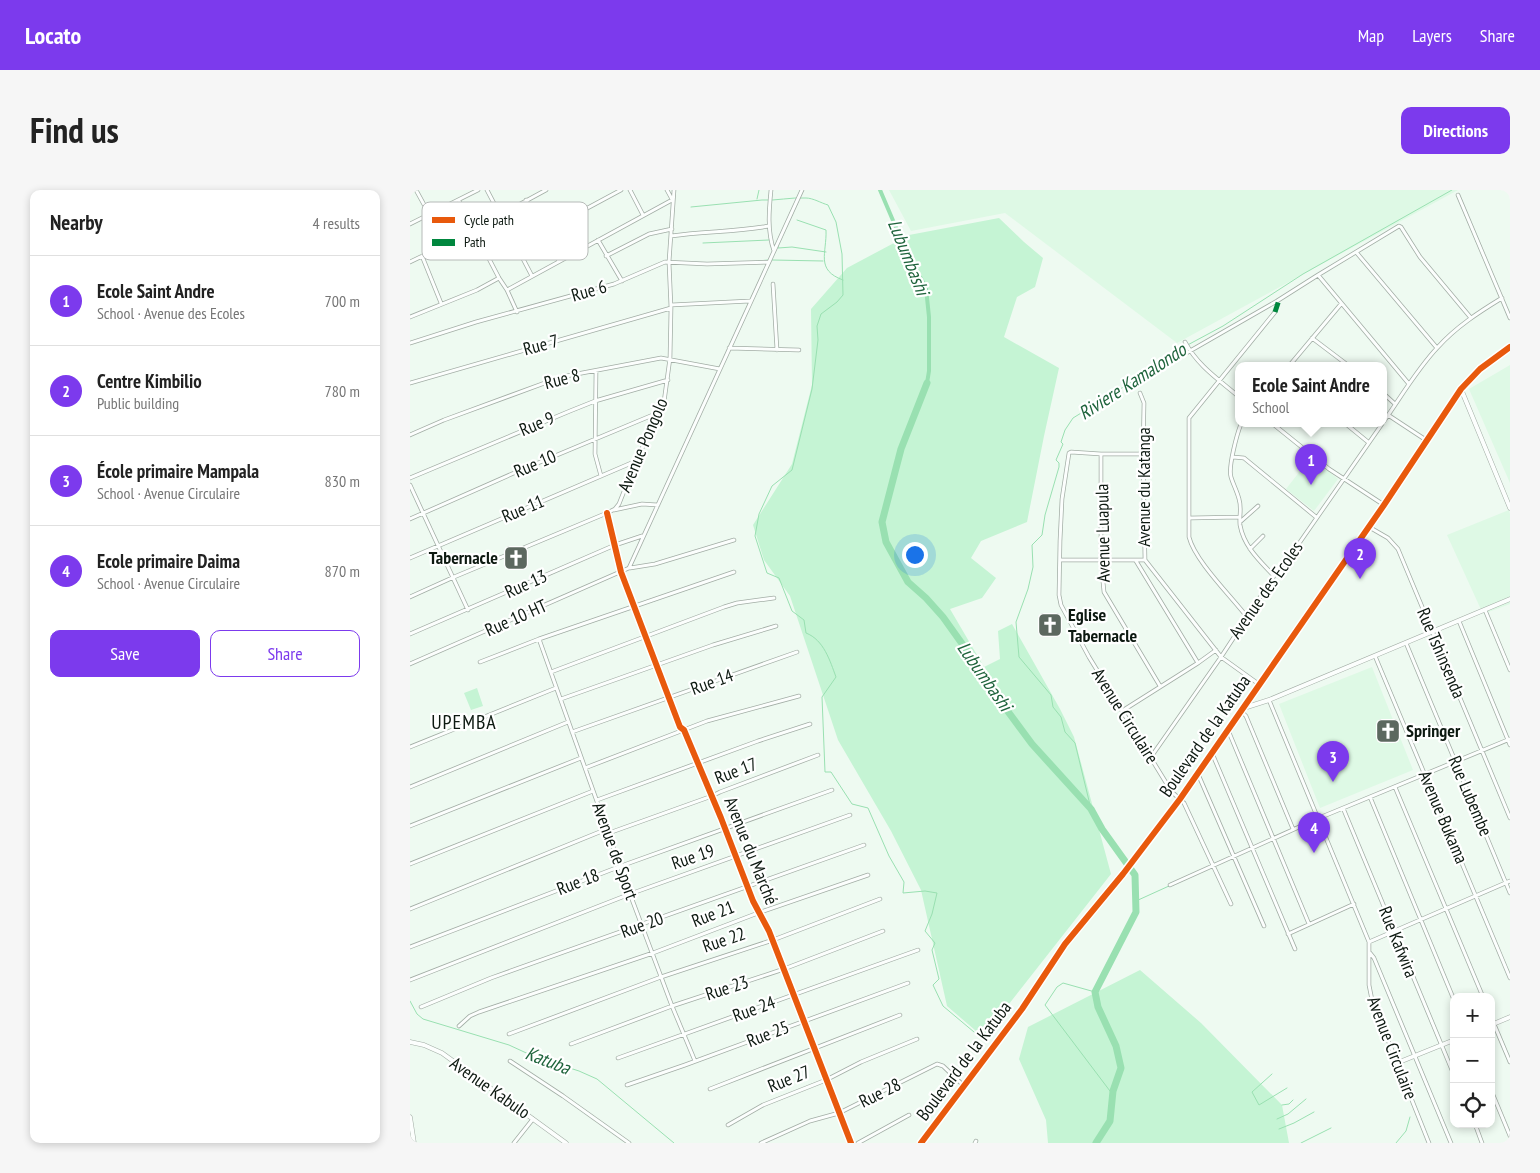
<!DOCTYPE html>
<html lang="en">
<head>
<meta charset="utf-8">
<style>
	:root { --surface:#fff; --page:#f6f6f6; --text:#222; --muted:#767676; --line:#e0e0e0; --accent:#7c3aed }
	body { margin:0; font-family:"PT Sans Narrow",sans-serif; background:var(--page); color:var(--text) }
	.controls { position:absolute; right:15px; bottom:15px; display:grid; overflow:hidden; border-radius:10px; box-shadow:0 2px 8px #0003 }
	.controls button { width:45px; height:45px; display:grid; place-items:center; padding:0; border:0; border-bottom:1px solid var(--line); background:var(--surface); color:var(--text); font:25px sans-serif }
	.you { position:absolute; left:504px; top:364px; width:18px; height:18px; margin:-12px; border:4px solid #fff; border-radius:50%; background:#1a73e8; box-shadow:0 0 0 8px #1a73e833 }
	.badge { display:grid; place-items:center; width:32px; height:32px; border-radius:50%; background:var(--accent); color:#fff; font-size:16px; font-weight:700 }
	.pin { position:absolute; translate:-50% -41px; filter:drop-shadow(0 1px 2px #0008) }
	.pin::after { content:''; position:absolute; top:26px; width:18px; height:15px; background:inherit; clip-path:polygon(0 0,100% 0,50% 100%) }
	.popup { position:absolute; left:825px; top:172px; width:152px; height:65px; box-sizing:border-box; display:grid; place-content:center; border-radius:10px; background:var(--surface); filter:drop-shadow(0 1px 4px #0005); font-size:16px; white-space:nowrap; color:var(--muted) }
	.popup b { font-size:19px; color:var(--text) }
	.popup::after { content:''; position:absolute; left:50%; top:100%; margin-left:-10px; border:10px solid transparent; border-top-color:var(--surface) }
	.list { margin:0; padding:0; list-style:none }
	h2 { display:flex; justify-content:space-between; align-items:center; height:65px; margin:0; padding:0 20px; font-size:21px }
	h2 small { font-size:16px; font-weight:400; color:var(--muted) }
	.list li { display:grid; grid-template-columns:32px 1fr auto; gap:15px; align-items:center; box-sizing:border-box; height:90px; padding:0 20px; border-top:1px solid var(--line) }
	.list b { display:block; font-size:19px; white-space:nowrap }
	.list p { margin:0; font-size:16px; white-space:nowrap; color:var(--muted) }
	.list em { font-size:16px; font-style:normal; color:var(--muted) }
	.actions { display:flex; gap:10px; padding:15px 20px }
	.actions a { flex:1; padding:11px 0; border:1px solid var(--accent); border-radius:10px; text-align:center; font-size:18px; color:var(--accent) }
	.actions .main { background:var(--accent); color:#fff }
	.icon { flex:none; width:28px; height:28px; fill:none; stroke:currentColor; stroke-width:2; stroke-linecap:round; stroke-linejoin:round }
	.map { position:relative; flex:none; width:1100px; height:953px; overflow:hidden; border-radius:10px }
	header { display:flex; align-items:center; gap:30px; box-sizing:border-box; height:70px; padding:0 25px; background:var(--accent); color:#fff }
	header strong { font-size:24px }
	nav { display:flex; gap:28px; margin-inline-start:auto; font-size:18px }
	.intro { display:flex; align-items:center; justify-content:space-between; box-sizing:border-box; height:120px; padding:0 30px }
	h1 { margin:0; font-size:35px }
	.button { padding:12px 22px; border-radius:10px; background:var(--accent); color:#fff; font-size:18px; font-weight:700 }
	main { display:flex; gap:30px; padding:0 30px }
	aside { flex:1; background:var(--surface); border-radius:10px; box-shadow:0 2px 8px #0003 }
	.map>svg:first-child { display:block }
	.built { fill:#def9e5 }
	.green { fill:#c5f4d4 }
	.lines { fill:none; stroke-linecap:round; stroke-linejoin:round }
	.stream { stroke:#99e0b1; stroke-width:1 }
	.canal { stroke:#99e0b1; stroke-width:4 }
	.river { stroke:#99e0b1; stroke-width:7 }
	.minor-casing { stroke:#a2ada5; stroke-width:4.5 }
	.tertiary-casing { stroke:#a2ada5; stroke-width:5 }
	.minor { stroke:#fcfefd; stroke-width:3 }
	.tertiary { stroke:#fcfefd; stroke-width:4 }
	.quiet { stroke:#00873e; stroke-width:5; stroke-dasharray:10 5; stroke-linecap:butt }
	.cycleway-casing { stroke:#fff; stroke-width:9 }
	.cycleway { stroke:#e8590c; stroke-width:6 }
	.labels { text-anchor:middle; stroke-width:4.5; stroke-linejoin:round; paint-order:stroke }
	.street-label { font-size:18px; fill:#0d1911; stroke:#fff }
	.poi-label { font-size:18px; font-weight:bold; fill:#0d1911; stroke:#fff; text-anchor:start }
	.water-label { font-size:19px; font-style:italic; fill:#1f643c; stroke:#fff }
	.quarter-label { font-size:20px; letter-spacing:1px; fill:#0d1911; stroke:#fff }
	.key { fill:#fff; stroke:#b6bab8; stroke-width:1 }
	.key-label { font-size:14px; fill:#0d1911 }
</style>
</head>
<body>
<header>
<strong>Locato</strong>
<nav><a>Map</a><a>Layers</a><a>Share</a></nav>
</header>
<div class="intro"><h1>Find us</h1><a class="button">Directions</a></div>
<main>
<aside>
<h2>Nearby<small>4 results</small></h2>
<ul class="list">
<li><span class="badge">1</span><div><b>Ecole Saint Andre</b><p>School · Avenue des Ecoles</p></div><em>700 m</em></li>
<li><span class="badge">2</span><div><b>Centre Kimbilio</b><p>Public building</p></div><em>780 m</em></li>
<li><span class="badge">3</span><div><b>École primaire Mampala</b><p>School · Avenue Circulaire</p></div><em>830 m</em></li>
<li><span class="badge">4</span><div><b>Ecole primaire Daima</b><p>School · Avenue Circulaire</p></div><em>870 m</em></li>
</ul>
<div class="actions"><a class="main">Save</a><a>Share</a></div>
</aside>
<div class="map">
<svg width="1100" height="953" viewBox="0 0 1100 953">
	<rect width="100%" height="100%" fill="#eefaf1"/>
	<!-- built -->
	<path class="built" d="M479 0H1048L767 153 595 23 501 41Z
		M1100 175V293L1059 199Z
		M901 267 928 289 904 321 876 299Z
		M1099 320 1100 324V414L1073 424 1037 345Z
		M962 477 1003 580 910 618 869 514Z"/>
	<!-- green -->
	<path class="green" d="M589 28 614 52 633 68 625 97 607 107 594 147 649 178 634 246 617 332 571 351 561 368 586 388 572 408 540 419 574 477 590 469 588 441 602 434 650 519 664 547 701 684 573 847 537 816 511 700 481 641 428 550 380 406 354 370 343 335 382 274 402 195 401 119 437 78 499 45Z
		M67 498 73 516 61 520 54 503Z
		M730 780 791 833 872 915 879 953H638L636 930 609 869 618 837Z"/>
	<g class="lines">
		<!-- stream -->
		<path class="stream" d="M347 9 349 0
			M281 17 352 10C366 11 381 7 396 8 403 8 411 13 418 15L426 32 432 64 433 105 427 112 411 124 407 136 408 150 402 199 382 280 362 296 349 324 345 346 357 383 369 388 382 421 394 430 396 443C414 450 420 471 426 487L412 507 415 582H421L442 614 458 618 479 666 494 692 493 703 515 701 527 703 522 724 515 741 525 753 522 760 529 789 523 795 533 816 564 842
			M387 30 416 40C417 63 405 80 433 90
			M293 53 359 50
			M368 55V58L382 57 416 62
			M362 70 413 71
			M348 71 358 70
			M681 619 665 553 655 542 651 527 643 517 641 505 609 467 606 432 618 399 623 377 622 355 632 345 635 325 649 277V273L646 270 653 254 651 252 655 240 663 228 746 177 772 158 813 136 893 84 1042 0
			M726 711 759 696
			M685 802 653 793 647 797 635 815 703 905
			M0 811 7 824 13 829 99 855 125 867 169 881 187 889 264 953
			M862 884 842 902 849 915 877 898
			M872 915 879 914 883 910
			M867 929 878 924 896 909
			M869 939 884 933 904 922
			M891 953 921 938
			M986 953 996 941 1000 927"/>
		<!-- canal -->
		<path class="canal" d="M470 0 496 61 516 98 519 127V181L517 193"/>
		<!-- river -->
		<path class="river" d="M517 193 491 259 472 332 476 352 498 392 516 408 533 427 558 462 574 489 622 554 681 619 692 639 725 685 726 722 685 802 688 817 706 856 711 878 703 901 700 931 686 953"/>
		<defs>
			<path id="minor" d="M77 0 122 86
				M220 0 233 25
				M257 0 263 11
				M361 0C359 20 357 41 364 61
				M1048 5 1100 128
				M116 10 149 71
				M49 11 89 88 97 100 107 122
				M90 25 136 0
				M0 34 68 0
				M133 42 211 0
				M261 46C294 41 327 42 359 36
				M188 50 212 91
				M946 62 1027 158
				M12 66 31 113
				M196 66 239 44 262 39
				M0 72 33 56 35 53 6 0
				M908 85 989 36 991 37 1010 67 1061 128
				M363 94 367 160
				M97 100 262 10
				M261 115 340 111
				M0 127 67 100 89 88
				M902 148 939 176
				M775 152C788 176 808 189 828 206
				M0 153 66 132 204 94 255 72 297 74 359 72
				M319 158 389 160
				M879 176 931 114
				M186 181 185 264 191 286
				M0 193 261 118
				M727 195 766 169 867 111 908 85 999 194
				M730 203 734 213 733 264 735 370 811 467 850 495
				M974 204 985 214
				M978 225 1016 250
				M974 231C991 207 1007 179 1028 157 1046 137 1069 122 1092 108
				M831 234C827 244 818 277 821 287 823 294 827 301 829 309 832 318 829 326 830 335 834 357 850 371 864 386
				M863 234 919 279 974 315
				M936 234 958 252
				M0 245 34 230 151 187 251 168 310 179
				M691 264V371L694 402 750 496
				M733 264H691L661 262 659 263 652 309 650 351 649 405 651 415 679 467 755 591 762 602 774 613 821 714
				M823 267 834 268 906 327
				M0 288 160 221 185 211 258 190
				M0 295 58 420
				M204 320 232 314 248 315
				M197 323 211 382 270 537 274 540 311 628 343 711 359 741 441 953
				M780 328 829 327
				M0 329 104 283 250 222
				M830 332 848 316
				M959 337 978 348 988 359 1100 628
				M840 359 853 346
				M0 368 226 271
				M650 370H735
				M726 371 788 473
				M220 378 245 374 324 350
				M0 407 44 387 197 323 205 319 209 314 226 271 254 212 260 168 261 118 259 72 264 0
				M1075 420 1100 480
				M837 427C821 406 785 371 779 347V228L865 122
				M1049 431 1100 555
				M0 444 205 355 232 346
				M129 449 220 704 262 816 285 871
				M996 453 1100 703
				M965 466 1100 788
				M70 472 129 449 324 382
				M0 474 219 378 392 0
				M141 482 314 417 327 413 364 408
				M151 509 303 455 366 436
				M859 510 959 752V795L962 810 1019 953
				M712 521 788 473 806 460
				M831 521 836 526 883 639
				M818 540 899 734
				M162 542 387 462
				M0 557 146 498
				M802 563 885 759
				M741 567 811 467 864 386 890 352 972 234
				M175 578 297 531 389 506
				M788 584 854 736
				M0 597 158 532
				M985 597 1073 807
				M960 607 1044 810
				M187 610 348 551 400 534
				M933 618 1044 885
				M0 636 171 568
				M199 643 302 606 310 602 408 565
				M0 674 183 601
				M760 695 909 628 1100 549
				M0 719 197 639
				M878 744 944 714
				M959 752 1100 691
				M0 757 211 676 422 600
				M960 763 964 768 1041 953
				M0 790 220 704 440 625
				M11 817 81 788 454 655
				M1081 827 1100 872
				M49 836 60 826 69 822 243 763 348 723 458 685
				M99 844 251 787 363 750 470 709
				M161 854 262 816 374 779 473 741
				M208 868 508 760
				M100 871 153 906 219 953
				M217 895 275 875 498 793
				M300 899 490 825
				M1081 900 1100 946
				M1065 934 1072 953
				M318 935 353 915 416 890 451 872 507 849
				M104 953 123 929
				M351 953 400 931 429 923 527 874 533 876 554 896
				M448 953 499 925
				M565 953 566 951"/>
			<path id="tertiary" d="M1051 199 1100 318
				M834 518 859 510 1100 409
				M1081 835 1100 827
				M0 852 14 855 32 863 156 953
				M987 873 1044 850
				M0 927 4 953
				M511 953 612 819 655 754 713 684 770 609 974 315 1051 199 1070 179 1100 157"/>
		</defs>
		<!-- minor casing -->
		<use href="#minor" class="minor-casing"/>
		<!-- tertiary casing -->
		<use href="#tertiary" class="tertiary-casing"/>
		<!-- minor -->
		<use href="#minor" class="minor"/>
		<!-- tertiary -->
		<use href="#tertiary" class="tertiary"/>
		<!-- quiet -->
		<path class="quiet" d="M865 122 869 110"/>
		<defs>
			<path id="cycleway" d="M197 323 211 382 270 537 274 540 311 628 343 711 359 741 441 953
				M511 953 612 819 655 754 713 684 770 609 974 315 1051 199 1070 179 1100 157"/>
		</defs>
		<!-- cycleway casing -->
		<use href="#cycleway" class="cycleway-casing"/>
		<!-- cycleway -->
		<use href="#cycleway" class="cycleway"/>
	</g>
	<!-- icons -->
	<defs>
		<symbol id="church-square" viewBox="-11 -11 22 22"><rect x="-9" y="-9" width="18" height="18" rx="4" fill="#5c685f" stroke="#fff"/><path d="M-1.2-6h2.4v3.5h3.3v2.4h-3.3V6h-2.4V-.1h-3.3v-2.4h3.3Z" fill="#fff"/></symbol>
	</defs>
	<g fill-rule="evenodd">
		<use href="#church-square" x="92" y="354" width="28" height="28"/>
		<use href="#church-square" x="626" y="421" width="28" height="28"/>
		<use href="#church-square" x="964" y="527" width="28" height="28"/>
	</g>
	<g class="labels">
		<!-- street labels -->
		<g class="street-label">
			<text transform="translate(179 101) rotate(-16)" y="6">Rue 6</text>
			<text transform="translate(131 155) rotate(-15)" y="6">Rue 7</text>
			<text transform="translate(152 189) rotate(-14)" y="6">Rue 8</text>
			<text transform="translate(127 234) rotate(-23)" y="6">Rue 9</text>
			<text transform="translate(233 255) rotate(-67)" y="6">Avenue Pongolo</text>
			<text transform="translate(125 274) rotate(-23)" y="6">Rue 10</text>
			<text transform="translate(734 297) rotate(-90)" y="6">Avenue du Katanga</text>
			<text transform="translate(113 319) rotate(-23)" y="6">Rue 11</text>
			<text transform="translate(693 343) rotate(-91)" y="6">Avenue Luapula</text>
			<text transform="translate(116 394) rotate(-24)" y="6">Rue 13</text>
			<text transform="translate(856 400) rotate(-55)" y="6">Avenue des Ecoles</text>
			<text transform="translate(106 428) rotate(-24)" y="6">Rue 10 HT</text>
			<text transform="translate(1031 463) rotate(67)" y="6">Rue Tshinsenda</text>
			<text transform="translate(302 492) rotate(-20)" y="6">Rue 14</text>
			<text transform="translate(715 526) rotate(58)" y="6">Avenue Circulaire</text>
			<text transform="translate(795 546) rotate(-55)" y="6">Boulevard de la Katuba</text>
			<text transform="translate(326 581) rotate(-21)" y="6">Rue 17</text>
			<text transform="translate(1060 606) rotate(67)" y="6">Rue Lubembe</text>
			<text transform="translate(1033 627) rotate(67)" y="6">Avenue Bukama</text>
			<text transform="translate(205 661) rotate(70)" y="6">Avenue de Sport</text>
			<text transform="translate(341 661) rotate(68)" y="6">Avenue du Marché</text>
			<text transform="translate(283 667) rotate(-19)" y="6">Rue 19</text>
			<text transform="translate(168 692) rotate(-21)" y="6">Rue 18</text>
			<text transform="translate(303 724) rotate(-21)" y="6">Rue 21</text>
			<text transform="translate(232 735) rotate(-20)" y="6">Rue 20</text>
			<text transform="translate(314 750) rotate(-19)" y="6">Rue 22</text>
			<text transform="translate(988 752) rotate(68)" y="6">Rue Kafwira</text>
			<text transform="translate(317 798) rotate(-18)" y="6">Rue 23</text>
			<text transform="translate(344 819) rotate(-20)" y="6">Rue 24</text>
			<text transform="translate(358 844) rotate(-21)" y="6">Rue 25</text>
			<text transform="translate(982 858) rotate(69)" y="6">Avenue Circulaire</text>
			<text transform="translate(554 871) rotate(-53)" y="6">Boulevard de la Katuba</text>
			<text transform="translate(379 889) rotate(-22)" y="6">Rue 27</text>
			<text transform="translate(80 898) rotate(35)" y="6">Avenue Kabulo</text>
			<text transform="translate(470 903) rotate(-26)" y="6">Rue 28</text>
		</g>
		<!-- poi labels -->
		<g class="poi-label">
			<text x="88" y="374" text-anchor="end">Tabernacle</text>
			<text x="658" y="431">Eglise<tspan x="658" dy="21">Tabernacle</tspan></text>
			<text x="996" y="547">Springer</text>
		</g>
		<!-- water labels -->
		<g class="water-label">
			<text transform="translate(499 67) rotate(68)" y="7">Lubumbashi</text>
			<text transform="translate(722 191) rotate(-33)" y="7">Riviere Kamalondo</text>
			<text transform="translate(575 486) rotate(55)" y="7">Lubumbashi</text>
			<text transform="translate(138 870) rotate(21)" y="7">Katuba</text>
		</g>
		<!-- quarter labels -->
		<g class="quarter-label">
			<text x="54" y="539">UPEMBA</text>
		</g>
	</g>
	<!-- legend -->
	<rect x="12" y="12" width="166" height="58" rx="8" class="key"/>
	<rect x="22" y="27" width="23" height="6" fill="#e8590c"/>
	<rect x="22" y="49" width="23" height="7" fill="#00873e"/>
	<g class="key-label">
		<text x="54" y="35">Cycle path</text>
		<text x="54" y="57">Path</text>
	</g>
</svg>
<div class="controls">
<button>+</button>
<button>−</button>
<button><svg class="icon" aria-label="locate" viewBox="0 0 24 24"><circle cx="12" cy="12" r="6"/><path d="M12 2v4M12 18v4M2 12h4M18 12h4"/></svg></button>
</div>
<div class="you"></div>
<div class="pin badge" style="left:901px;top:295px">1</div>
<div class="popup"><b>Ecole Saint Andre</b>School</div>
<div class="pin badge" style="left:950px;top:389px">2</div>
<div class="pin badge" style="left:923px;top:592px">3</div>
<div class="pin badge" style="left:904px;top:663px">4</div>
</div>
</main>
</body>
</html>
